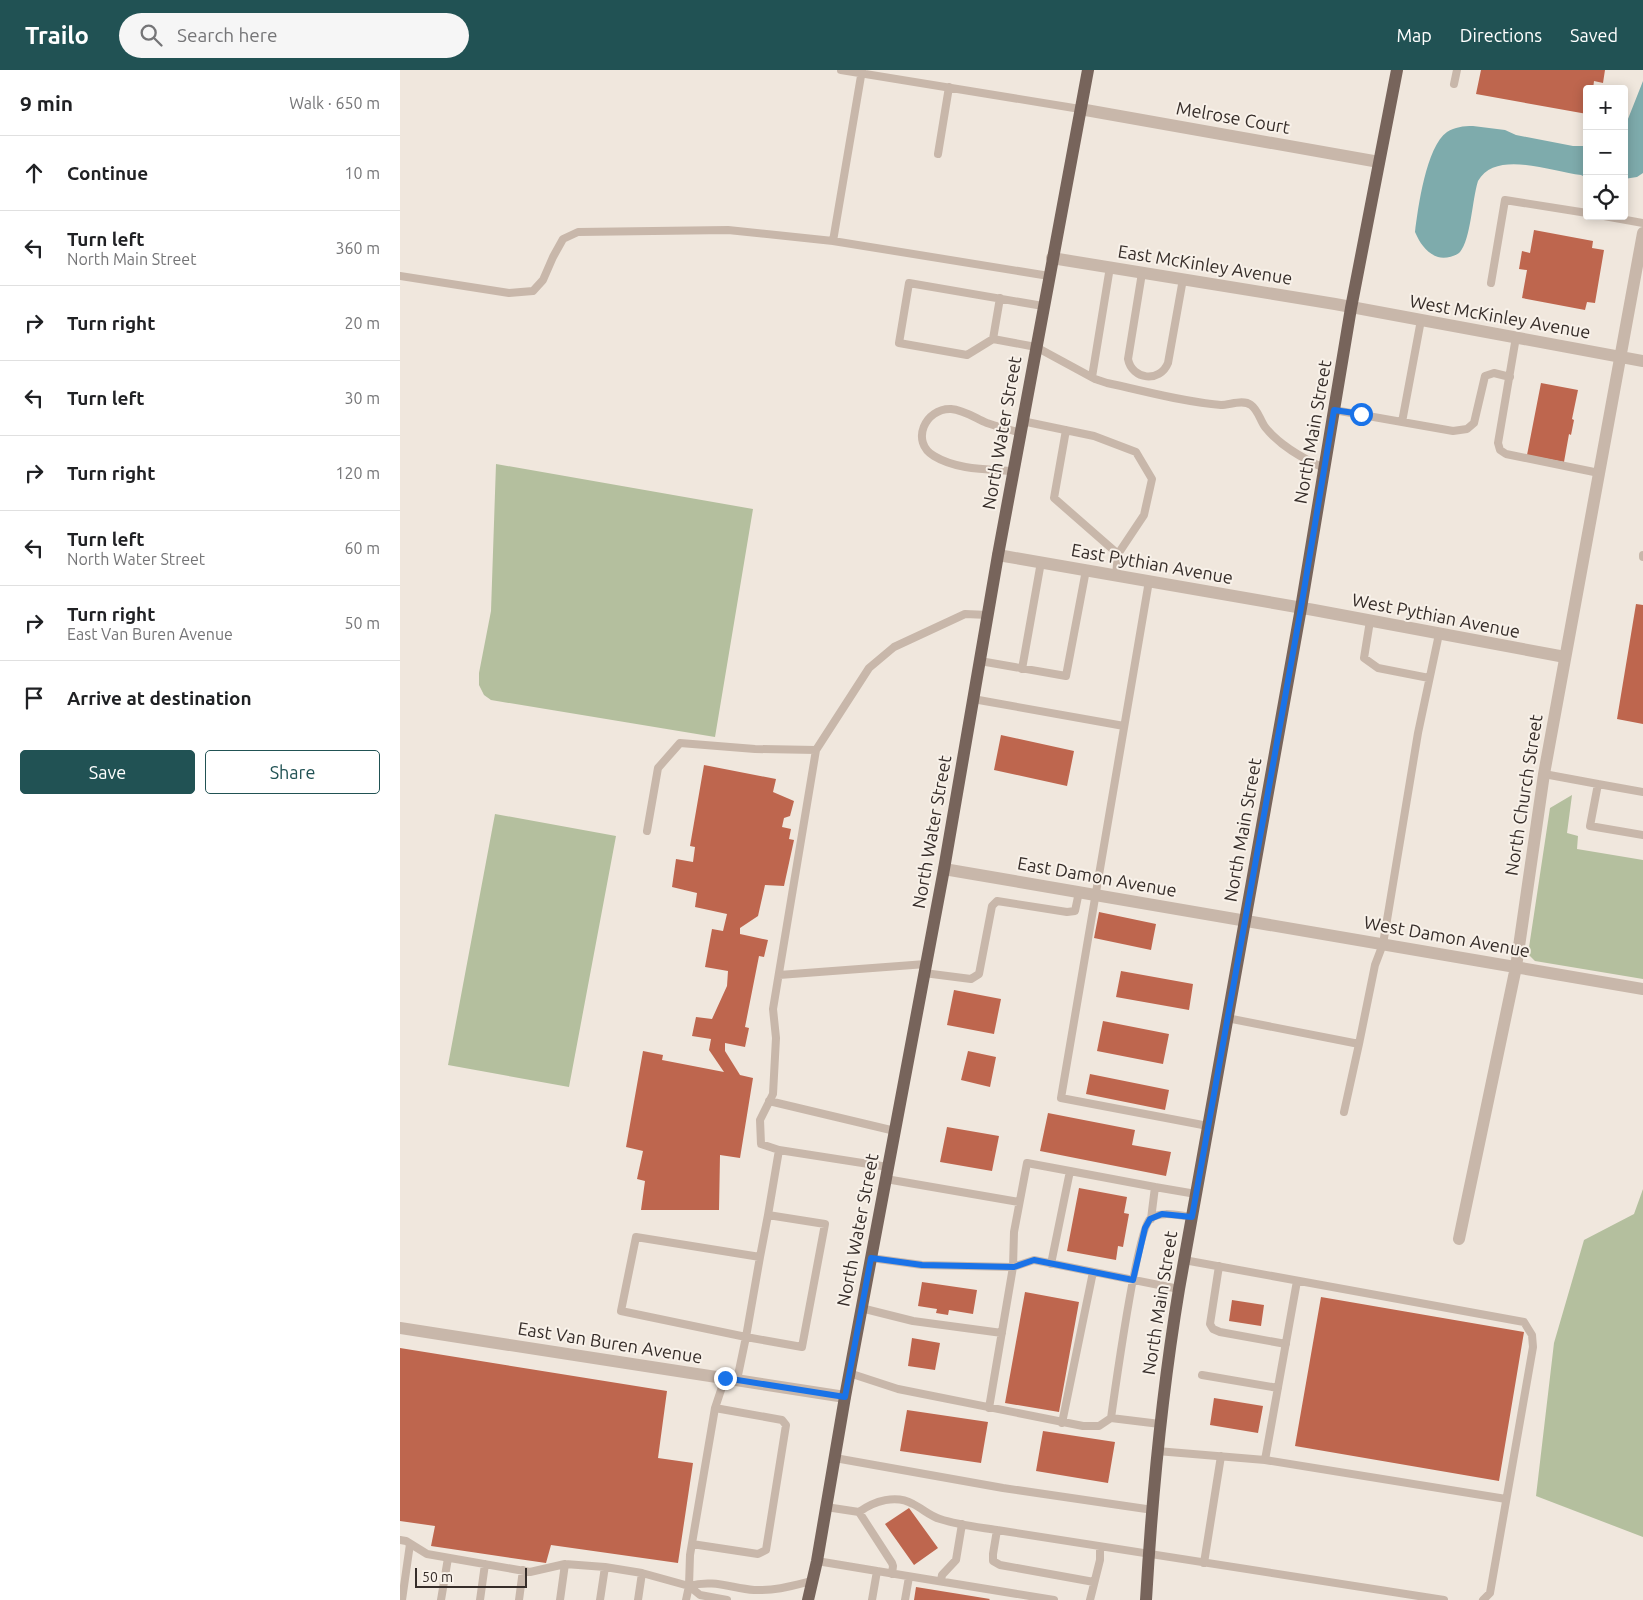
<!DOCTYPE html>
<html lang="en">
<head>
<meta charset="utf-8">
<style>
	:root { --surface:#fff; --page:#f6f6f6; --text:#202124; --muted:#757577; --line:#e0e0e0; --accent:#215254 }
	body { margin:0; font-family:Ubuntu,sans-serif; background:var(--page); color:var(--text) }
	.controls { position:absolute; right:15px; top:15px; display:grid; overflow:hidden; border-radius:5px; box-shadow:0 2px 12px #0003 }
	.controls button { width:45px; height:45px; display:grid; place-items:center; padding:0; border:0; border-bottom:1px solid var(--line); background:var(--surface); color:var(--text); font:25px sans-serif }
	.scale { position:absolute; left:15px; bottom:12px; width:112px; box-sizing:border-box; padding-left:5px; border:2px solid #362d29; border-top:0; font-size:14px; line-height:18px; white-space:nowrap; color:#362d29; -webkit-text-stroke:4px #f8f1e9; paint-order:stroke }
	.stop { position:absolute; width:15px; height:15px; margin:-11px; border:4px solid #1a73e8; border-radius:50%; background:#fff }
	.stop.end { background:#1a73e8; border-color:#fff; box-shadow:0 1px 5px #0008 }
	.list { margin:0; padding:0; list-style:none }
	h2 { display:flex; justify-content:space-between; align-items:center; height:65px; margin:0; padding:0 20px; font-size:21px }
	h2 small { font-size:16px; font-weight:400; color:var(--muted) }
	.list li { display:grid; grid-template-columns:32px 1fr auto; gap:15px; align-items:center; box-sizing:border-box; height:75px; padding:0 20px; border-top:1px solid var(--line) }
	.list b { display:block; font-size:19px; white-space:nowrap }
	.list p { margin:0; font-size:16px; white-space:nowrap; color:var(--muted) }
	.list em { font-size:16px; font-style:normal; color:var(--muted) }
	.actions { display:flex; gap:10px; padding:15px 20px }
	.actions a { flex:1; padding:11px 0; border:1px solid var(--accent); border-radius:5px; text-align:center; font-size:18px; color:var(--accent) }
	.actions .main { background:var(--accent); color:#fff }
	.icon { flex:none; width:28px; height:28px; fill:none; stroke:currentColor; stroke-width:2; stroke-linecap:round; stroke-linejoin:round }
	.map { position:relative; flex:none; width:1243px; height:1530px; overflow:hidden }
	header { display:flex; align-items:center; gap:30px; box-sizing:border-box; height:70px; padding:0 25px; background:var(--accent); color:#fff }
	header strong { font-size:24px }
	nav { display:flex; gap:28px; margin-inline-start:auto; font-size:18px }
	.search { width:350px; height:45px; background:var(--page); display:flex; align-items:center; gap:12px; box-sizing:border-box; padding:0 18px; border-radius:28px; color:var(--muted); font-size:19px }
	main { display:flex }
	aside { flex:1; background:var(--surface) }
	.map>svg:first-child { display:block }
	.green { fill:#b4bf9e }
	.water { fill:#7eabac }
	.building { fill:#be664e }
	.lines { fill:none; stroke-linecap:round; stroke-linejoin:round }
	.service { stroke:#c8b7aa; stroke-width:8 }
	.minor { stroke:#c8b7aa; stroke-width:12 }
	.primary { stroke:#77645b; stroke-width:12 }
	.route { stroke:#1a73e8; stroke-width:6 }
	.labels { text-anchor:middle; stroke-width:4; stroke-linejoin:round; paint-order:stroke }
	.street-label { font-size:18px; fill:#362d29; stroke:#f8f1e9 }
</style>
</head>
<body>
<header>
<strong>Trailo</strong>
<div class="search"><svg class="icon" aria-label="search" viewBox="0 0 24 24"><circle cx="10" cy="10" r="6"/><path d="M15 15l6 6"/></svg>Search here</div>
<nav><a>Map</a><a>Directions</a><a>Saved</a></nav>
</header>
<main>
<aside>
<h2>9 min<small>Walk · 650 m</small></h2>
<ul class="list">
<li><svg class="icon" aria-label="ahead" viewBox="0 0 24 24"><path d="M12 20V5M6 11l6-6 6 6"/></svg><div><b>Continue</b></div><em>10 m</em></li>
<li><svg class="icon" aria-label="left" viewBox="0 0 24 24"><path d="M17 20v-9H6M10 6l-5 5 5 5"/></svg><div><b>Turn left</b><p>North Main Street</p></div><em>360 m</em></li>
<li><svg class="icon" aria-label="right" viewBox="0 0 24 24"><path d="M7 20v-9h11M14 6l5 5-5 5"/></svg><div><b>Turn right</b></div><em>20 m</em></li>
<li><svg class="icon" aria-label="left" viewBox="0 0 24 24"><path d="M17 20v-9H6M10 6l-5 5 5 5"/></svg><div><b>Turn left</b></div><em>30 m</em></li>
<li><svg class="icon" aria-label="right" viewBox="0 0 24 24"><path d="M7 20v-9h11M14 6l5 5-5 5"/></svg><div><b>Turn right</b></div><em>120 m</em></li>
<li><svg class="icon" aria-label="left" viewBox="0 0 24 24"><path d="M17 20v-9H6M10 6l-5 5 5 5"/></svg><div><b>Turn left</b><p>North Water Street</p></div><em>60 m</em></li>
<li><svg class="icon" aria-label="right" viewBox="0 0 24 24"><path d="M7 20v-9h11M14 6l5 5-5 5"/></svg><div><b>Turn right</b><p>East Van Buren Avenue</p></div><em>50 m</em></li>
<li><svg class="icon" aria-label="arrive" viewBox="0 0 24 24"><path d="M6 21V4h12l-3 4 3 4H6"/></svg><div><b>Arrive at destination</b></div></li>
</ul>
<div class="actions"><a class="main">Save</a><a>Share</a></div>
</aside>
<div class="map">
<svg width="1243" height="1530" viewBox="0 0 1243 1530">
	<rect width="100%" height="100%" fill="#f0e7dd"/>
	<!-- green -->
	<path class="green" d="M96 394 353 439 315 667 91 630 84 625 79 615V603L91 541Z
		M1172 725 1167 763 1178 766 1177 779 1243 790V909L1135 891 1128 884 1150 738Z
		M95 744 216 766 169 1017 48 995Z
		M1243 1119V1467L1136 1426 1154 1273 1184 1170 1234 1144Z"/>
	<!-- water -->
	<path class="water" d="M1243 11V103L1237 107 1224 109V59Z
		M1073 56 1105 60 1116 65 1173 76H1187V108L1181 105C1152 102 1096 79 1078 111 1072 130 1071 169 1060 182 1055 187 1044 189 1038 187 1026 183 1020 173 1015 162 1018 138 1026 77 1047 62 1055 57 1063 56 1073 56Z"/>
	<!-- building -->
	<path class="building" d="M1081 0H1205L1203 13 1194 11 1193 19H1187V44L1076 24Z
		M1134 160 1193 171 1192 178 1204 180 1195 233 1187 232 1185 240 1122 228 1127 200 1119 199 1122 181 1130 183Z
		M1141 313 1178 320 1172 349 1174 350 1171 365 1169 364 1164 392 1127 385Z
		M1236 534 1243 535V654L1217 649Z
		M601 665 674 681 667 716 594 700Z
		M304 695 376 709 373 722 394 731 390 746 384 748 382 757 391 759 389 769 394 770 384 816 365 815 358 846 340 858V864L368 870 364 887 359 886 345 957 349 958 345 977 325 973V981L340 1005 353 1008 340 1088 320 1085 319 1140H241L245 1111 237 1109 243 1081 226 1077 243 981 263 985 262 990 324 1002 309 980 311 969 292 966 296 947 312 949 327 916 328 901 305 897 312 859 323 861 327 844 295 837 297 823 272 817 276 789 293 792 295 777 290 776Z
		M699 842 756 854 751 880 694 868Z
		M721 901 793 914 789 940 716 927Z
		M554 920 601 929 594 964 547 955Z
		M703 951 769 964 763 994 697 981Z
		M568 981 596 987 590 1017 561 1010Z
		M690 1004 769 1020 765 1040 686 1024Z
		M648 1043 735 1060 732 1075 771 1082 766 1106 640 1081Z
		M547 1057 599 1066 592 1101 540 1092Z
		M679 1118 727 1127 724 1143 729 1144 723 1177 718 1176 716 1190 667 1181Z
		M522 1212 577 1220 573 1244 549 1240 548 1245 536 1243 537 1239 518 1236Z
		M625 1222 679 1232 659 1342 605 1333Z
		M921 1227 1124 1262 1099 1411 895 1376Z
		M832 1230 864 1235 861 1256 829 1251Z
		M512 1268 540 1273 535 1300 508 1296Z
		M0 1278 267 1321 258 1388 293 1393 278 1493 151 1475 146 1493 31 1476 35 1456 0 1451Z
		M814 1328 863 1336 858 1363 810 1355Z
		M507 1340 588 1352 581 1393 500 1381Z
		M643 1361 715 1372 708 1413 636 1401Z
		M509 1438 538 1478 514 1495 485 1454Z
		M516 1517 590 1529 589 1530H514Z"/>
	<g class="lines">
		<!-- service -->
		<path class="service" d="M441 0 680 39
			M462 0 433 171 649 206
			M1054 14 1057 0
			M538 84 549 17
			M1204 146 1243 153
			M742 203 728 289C732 310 760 313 768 293L783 209
			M0 206 109 223 133 221 143 210 153 187 163 169 178 162 328 160 433 171
			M1091 213 1105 130 1187 143
			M643 236 509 213 499 273 567 285 593 269 636 277 695 309 707 313C745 321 783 332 821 335 830 335 843 329 851 335 858 340 860 350 865 357 880 376 902 388 924 398
			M1116 267 1098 373 1100 380 1106 384 1199 403
			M593 269 600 228
			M692 307 710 197
			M934 340 1053 361 1067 359 1074 353 1085 306 1094 303 1110 307
			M622 351 694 366 736 382 752 409 744 445 718 484 716 505
			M1002 352 1021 250
			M666 360 654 428 718 484
			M613 401C587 399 557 400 534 386 510 372 525 338 551 339 564 340 575 348 587 353 598 357 609 359 620 363
			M1243 485V487
			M749 511 661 1028 808 1056
			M970 551 964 588 978 598 1029 608
			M580 591 666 606 686 500
			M622 599 641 492
			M573 629 724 656
			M1144 704 1198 714
			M1243 722 1198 714 1190 756 1243 765
			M247 761 258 698 280 673 355 679 416 680
			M524 903 571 909 579 904 592 836 597 831 667 842 675 841 679 822
			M379 905 526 894
			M827 948 959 974 975 895 983 874 1018 663 1039 564
			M369 1031 495 1061
			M944 1042 959 974
			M379 1080 488 1097
			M670 1101 755 1117
			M486 1109 619 1132
			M368 1145 379 1080 361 1074 360 1050 373 1024 376 968 373 939 416 680 469 598 494 577 565 544 588 545
			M751 1149 755 1117 796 1124
			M471 1188 522 1195 613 1197 634 1190 779 1219
			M784 1190 1124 1252 1132 1265 1133 1277 1090 1523 1083 1530
			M819 1196 810 1254 813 1259 820 1262 886 1274
			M461 1238 513 1251 602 1263
			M449 1303 498 1319 683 1356H699L711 1348 760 1354
			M802 1305 878 1318
			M337 1310 346 1267 221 1241 236 1167 360 1187 368 1145 425 1154 402 1277 346 1267 360 1187
			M589 1338 613 1197 614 1162 627 1093 670 1101 651 1194
			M711 1348C715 1320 737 1161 750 1149 761 1140 780 1146 792 1147
			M662 1353 693 1202
			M757 1381 865 1390 1106 1429
			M435 1388 603 1418 753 1440
			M865 1390 897 1211
			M426 1437 459 1442C474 1431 496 1424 513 1434 523 1439 530 1446 540 1449 558 1455 578 1457 597 1460L1044 1530
			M459 1442 492 1493 493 1496 492 1504
			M597 1460 593 1484V1491L600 1495 694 1512
			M0 1470 6 1471 27 1484 130 1502 165 1494 205 1497 242 1503 289 1516 300 1525 327 1530
			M292 1474 358 1484 366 1480 386 1355 382 1350 315 1338
			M417 1491 477 1501 472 1530
			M804 1493 821 1386
			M477 1501 654 1530
			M541 1511 542 1505 556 1490 562 1454
			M289 1516C313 1509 331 1518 354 1520 375 1521 392 1516 412 1511
			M2 1530 10 1474
			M41 1530 48 1488
			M80 1530 85 1494
			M119 1530 123 1500
			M160 1530 165 1494
			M200 1530 205 1497
			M238 1530 242 1503
			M286 1530 289 1516 290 1485 315 1338 325 1308
			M505 1530 509 1507
			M690 1530 700 1490V1477"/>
		<!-- minor -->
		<path class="minor" d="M680 39 979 92
			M652 188 935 234 1243 291
			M598 485 914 540 1165 587
			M544 799 1243 919
			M1059 1169 1116 897 1144 704 1243 163
			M0 1258 445 1327"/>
		<!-- primary -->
		<path class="primary" d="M408 1530 417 1491 445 1327 544 799 598 485 688 0
			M746 1530C752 1426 762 1322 779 1219L901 538 951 238 997 0"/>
	</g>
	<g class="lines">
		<!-- route -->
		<path class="route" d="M325 1308 445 1327 471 1188 522 1195 614 1197 634 1190 733 1210 745 1158 750 1149 762 1144 792 1147 901 538 934 340 961 344"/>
	</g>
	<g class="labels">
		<!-- street labels -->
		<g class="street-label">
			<text transform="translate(833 48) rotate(10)" y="6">Melrose Court</text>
			<text transform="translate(805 195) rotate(9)" y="6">East McKinley Avenue</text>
			<text transform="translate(1100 247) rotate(10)" y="6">West McKinley Avenue</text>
			<text transform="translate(913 362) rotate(-80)" y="6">North Main Street</text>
			<text transform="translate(602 363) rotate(-80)" y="6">North Water Street</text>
			<text transform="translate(752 494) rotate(10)" y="6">East Pythian Avenue</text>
			<text transform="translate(1036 546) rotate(11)" y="6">West Pythian Avenue</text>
			<text transform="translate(1124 725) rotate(-81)" y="6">North Church Street</text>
			<text transform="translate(843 760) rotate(-80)" y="6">North Main Street</text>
			<text transform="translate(532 762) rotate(-80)" y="6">North Water Street</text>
			<text transform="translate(697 807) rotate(10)" y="6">East Damon Avenue</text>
			<text transform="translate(1047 867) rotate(10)" y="6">West Damon Avenue</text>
			<text transform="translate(458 1160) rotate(-79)" y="6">North Water Street</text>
			<text transform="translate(760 1233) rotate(-81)" y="6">North Main Street</text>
			<text transform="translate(210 1273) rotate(9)" y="6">East Van Buren Avenue</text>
		</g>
	</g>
</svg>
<div class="controls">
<button>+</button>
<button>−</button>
<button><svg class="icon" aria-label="locate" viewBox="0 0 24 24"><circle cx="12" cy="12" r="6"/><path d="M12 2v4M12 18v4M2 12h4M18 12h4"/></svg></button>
</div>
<div class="scale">50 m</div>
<div class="stop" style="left:961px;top:344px"></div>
<div class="stop end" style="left:325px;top:1308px"></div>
</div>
</main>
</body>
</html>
